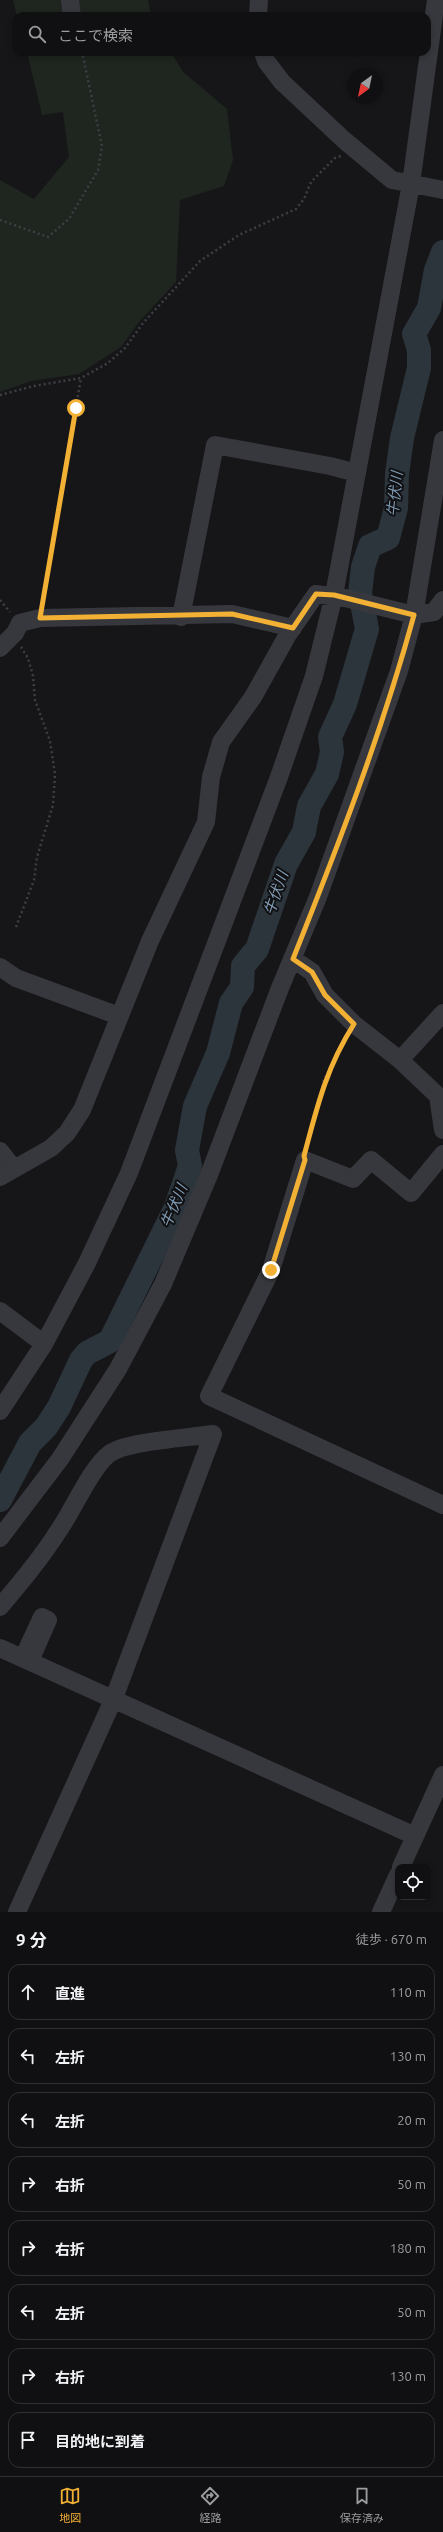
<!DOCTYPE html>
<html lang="ja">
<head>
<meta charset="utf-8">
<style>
	:root { --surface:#101012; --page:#1e1e20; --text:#f1f3f6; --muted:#9c9d9f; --line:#303032; --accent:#f2b134 }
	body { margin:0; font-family:Ubuntu,"Noto Sans JP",sans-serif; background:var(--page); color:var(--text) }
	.controls { position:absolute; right:12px; bottom:12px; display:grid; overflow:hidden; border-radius:8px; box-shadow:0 2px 6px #0003 }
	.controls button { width:36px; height:36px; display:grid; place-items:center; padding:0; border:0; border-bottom:1px solid var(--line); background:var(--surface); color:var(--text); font:20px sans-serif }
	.compass { position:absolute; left:347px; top:68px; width:36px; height:36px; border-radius:50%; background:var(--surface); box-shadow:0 2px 6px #0003; rotate:213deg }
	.stop { position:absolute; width:12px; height:12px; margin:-9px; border:3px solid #f2b134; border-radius:50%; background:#fff }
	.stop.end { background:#f2b134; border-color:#fff; box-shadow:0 1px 4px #0008 }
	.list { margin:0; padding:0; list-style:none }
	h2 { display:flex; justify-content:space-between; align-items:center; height:52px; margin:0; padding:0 16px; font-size:17px }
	h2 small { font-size:13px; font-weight:400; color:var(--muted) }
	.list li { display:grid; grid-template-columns:26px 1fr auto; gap:12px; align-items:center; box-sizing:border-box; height:56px; margin:0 8px 8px; padding:0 8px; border:1px solid var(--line); border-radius:12px }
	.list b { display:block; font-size:15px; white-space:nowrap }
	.list em { font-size:13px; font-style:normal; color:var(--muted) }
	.icon { flex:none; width:22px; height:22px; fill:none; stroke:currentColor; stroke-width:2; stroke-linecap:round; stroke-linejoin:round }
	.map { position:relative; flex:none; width:443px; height:1912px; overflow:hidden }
	.search { position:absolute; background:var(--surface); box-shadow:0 2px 6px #0003; left:12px; right:12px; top:12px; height:44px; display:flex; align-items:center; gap:10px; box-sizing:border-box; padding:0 14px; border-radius:12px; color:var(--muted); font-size:15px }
	.sheet { height:564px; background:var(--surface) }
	nav { display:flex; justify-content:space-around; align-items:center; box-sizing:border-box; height:56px; border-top:1px solid var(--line); background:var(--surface); font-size:11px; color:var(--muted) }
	nav a { display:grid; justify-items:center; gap:2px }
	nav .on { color:var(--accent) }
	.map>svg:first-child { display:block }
	.green { fill:#1e261f }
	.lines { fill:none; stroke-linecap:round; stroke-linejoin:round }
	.river { stroke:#2c353c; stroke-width:24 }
	.path { stroke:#3d3f44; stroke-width:2.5; stroke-dasharray:2 3; stroke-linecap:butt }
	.minor { stroke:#37383d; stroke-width:18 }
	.route { stroke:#f2b134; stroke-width:5 }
	.labels { text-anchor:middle; stroke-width:4; stroke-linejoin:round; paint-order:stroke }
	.water-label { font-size:15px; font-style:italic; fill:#7f9bb3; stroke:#111113 }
</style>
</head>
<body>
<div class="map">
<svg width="443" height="1912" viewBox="0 0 443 1912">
	<rect width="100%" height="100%" fill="#161618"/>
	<!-- green -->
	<path class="green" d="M13 0H148L151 16H17Z
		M27 52H171L183 72 227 109 233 160 224 186 180 200 176 282 139 322 121 347 79 374 31 381 0 392V180L34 199 69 157 63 112 42 115Z"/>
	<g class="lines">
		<!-- river -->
		<path class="river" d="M0 1500 30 1443 46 1427 59 1407 81 1360 87 1353 110 1341 176 1207 190 1166 187 1150 195 1106 218 1053 231 1003 242 987 243 966 257 949 286 864 304 832 309 806 327 774 332 752 330 737 345 704 367 629 360 593 363 567 370 546 388 538 396 508 397 474 402 438 419 368V350L414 334 429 308 436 270 443 252"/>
		<!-- path -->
		<path class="path" d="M0 220 48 237 69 219 98 170 102 146 82 52
			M0 395 34 386 81 378 108 363 125 348 143 323 200 261 239 235 296 209 304 199 311 182 335 158 341 156
			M0 600 10 612
			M42 604 81 378
			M16 927 34 880 37 857 53 805 55 774 50 741 35 700 33 676 28 658 21 647
			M307 1145 324 1080 346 1036"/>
		<!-- minor -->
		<path class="minor" d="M70 0 72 16
			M258 16 259 0
			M263 52 266 61 282 82 344 140 392 180 443 190
			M181 617 215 445 330 466 357 473
			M0 648 15 633 20 623 40 618 232 614 293 628
			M293 959 312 972 325 995 354 1024 400 1060 438 1096 443 1130
			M0 967 16 978 119 1016
			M400 1060 443 1013
			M0 1151 14 1169
			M443 1154 411 1193 371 1160 353 1179 305 1160 271 1270 209 1396 443 1505
			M0 1177 51 1148 67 1133 82 1110 150 941 206 822 211 777 221 742 253 697 287 636 316 594 345 598 414 615 434 612 443 600
			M0 1311 44 1344
			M0 1411 44 1344 87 1263 129 1173 279 777 314 676 334 595 411 184 436 0
			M0 1538 60 1459 118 1369 163 1284 209 1175 280 988 318 897 399 671 414 615 443 440
			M0 1607C21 1582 42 1557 59 1530 73 1510 91 1468 109 1454 126 1441 189 1438 213 1434L114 1698 17 1912
			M0 1648 415 1836
			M23 1658 42 1617 48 1620 30 1661
			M401 1867 443 1775
			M381 1912 398 1875"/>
	</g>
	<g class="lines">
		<!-- route -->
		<path class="route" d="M76 408 40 618 232 614 293 628 316 594 334 595 414 615C382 732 338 846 293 959L312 972 325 995 354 1024C326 1068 317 1107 304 1156L305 1160 271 1270"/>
	</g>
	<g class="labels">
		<!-- water labels -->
		<g class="water-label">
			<text transform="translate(395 494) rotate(-84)" y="5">牛伏川</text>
			<text transform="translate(276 893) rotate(-71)" y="5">牛伏川</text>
			<text transform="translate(174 1206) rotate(-67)" y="5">牛伏川</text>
		</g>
	</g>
</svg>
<div class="controls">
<button><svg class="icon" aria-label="locate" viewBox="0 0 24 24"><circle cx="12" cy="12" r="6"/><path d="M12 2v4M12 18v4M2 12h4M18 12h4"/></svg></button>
</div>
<svg class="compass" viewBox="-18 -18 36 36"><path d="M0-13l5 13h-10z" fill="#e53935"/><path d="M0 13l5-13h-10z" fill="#9c9d9f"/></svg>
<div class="stop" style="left:76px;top:408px"></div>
<div class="stop end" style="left:271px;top:1270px"></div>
<div class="search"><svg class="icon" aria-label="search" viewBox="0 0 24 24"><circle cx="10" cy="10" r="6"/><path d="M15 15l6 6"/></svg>ここで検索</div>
</div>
<section class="sheet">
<h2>9 分<small>徒歩 · 670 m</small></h2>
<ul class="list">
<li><svg class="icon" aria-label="ahead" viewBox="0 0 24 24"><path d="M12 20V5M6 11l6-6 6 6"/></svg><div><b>直進</b></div><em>110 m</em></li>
<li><svg class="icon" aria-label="left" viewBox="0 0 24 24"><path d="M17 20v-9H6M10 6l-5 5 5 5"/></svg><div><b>左折</b></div><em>130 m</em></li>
<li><svg class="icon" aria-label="left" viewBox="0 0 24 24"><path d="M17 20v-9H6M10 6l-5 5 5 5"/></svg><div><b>左折</b></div><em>20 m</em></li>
<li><svg class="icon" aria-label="right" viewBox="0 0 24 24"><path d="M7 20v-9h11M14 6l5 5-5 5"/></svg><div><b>右折</b></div><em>50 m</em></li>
<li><svg class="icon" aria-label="right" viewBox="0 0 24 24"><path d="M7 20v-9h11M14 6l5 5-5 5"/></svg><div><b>右折</b></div><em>180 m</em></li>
<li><svg class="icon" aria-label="left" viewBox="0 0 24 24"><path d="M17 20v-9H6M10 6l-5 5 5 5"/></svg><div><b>左折</b></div><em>50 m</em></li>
<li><svg class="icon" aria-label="right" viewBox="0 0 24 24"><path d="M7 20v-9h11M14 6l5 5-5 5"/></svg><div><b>右折</b></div><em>130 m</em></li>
<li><svg class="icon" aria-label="arrive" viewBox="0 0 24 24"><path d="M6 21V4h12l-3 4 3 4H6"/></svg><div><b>目的地に到着</b></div></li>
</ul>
</section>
<nav>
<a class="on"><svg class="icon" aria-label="map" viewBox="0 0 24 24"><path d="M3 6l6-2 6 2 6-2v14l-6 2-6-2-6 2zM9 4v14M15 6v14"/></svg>地図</a>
<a><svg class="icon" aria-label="directions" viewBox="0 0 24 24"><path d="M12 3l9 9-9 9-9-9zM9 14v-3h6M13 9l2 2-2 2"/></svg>経路</a>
<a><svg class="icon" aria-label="saved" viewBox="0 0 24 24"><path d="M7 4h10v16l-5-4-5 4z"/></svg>保存済み</a>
</nav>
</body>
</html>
